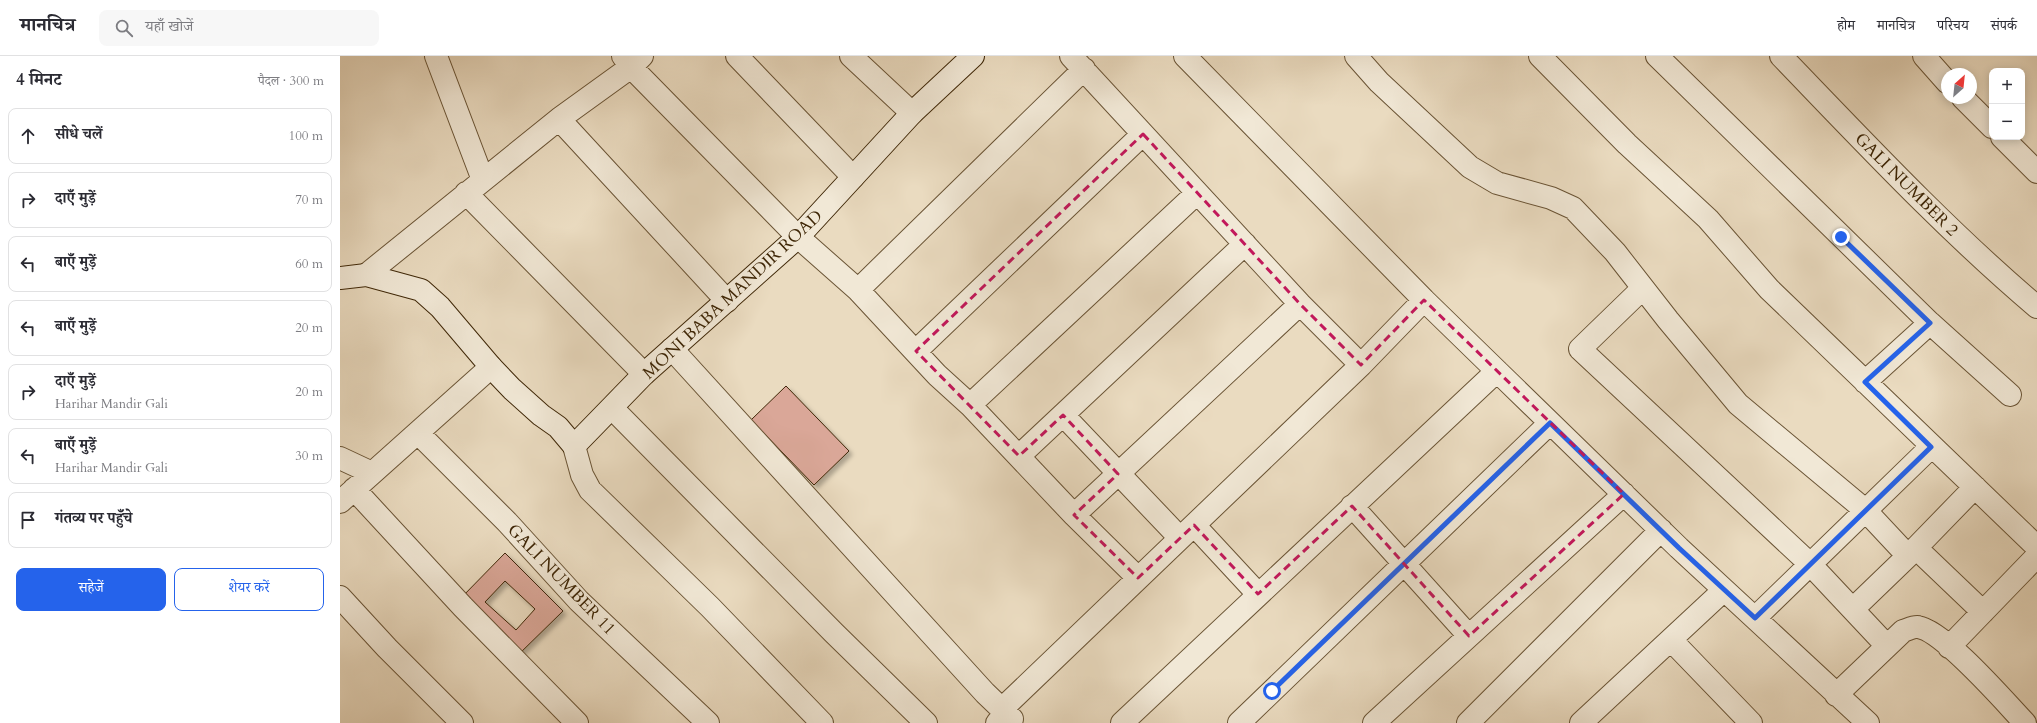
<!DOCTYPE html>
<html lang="hi">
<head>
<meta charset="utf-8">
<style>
	:root { --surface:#fff; --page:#f7f7f7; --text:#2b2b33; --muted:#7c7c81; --line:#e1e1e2; --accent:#2563eb }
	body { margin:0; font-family:Cardo,"Noto Serif Devanagari",serif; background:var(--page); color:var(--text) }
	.controls { position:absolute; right:12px; top:12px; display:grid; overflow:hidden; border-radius:8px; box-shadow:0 2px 10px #0003 }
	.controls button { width:36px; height:36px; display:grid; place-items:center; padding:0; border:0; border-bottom:1px solid var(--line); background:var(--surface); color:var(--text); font:20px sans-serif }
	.compass { position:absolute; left:1601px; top:12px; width:36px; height:36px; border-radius:50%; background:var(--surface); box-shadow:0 2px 10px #0003; rotate:27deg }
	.stop { position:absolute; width:12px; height:12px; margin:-9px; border:3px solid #2563eb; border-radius:50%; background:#fff }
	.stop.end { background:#2563eb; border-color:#fff; box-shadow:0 1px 4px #0008 }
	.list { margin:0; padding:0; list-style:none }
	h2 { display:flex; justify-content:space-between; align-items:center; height:52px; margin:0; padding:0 16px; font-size:17px }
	h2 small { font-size:13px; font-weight:400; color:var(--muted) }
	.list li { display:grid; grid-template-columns:26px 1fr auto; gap:12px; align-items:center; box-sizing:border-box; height:56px; margin:0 8px 8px; padding:0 8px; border:1px solid var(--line); border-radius:8px }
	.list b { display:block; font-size:15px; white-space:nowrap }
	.list p { margin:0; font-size:13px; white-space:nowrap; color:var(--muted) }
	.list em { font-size:13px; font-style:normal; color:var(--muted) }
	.actions { display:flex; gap:8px; padding:12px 16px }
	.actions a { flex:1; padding:9px 0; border:1px solid var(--accent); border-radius:8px; text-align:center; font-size:14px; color:var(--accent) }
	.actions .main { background:var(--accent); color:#fff }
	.icon { flex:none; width:22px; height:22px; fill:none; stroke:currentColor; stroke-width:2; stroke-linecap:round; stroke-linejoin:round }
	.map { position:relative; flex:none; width:1697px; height:667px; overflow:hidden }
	header { display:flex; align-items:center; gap:24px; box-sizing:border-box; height:56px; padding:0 20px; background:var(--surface); border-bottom:1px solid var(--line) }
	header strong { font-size:19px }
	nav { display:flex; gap:22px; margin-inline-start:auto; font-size:14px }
	.search { width:280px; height:36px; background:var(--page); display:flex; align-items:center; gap:10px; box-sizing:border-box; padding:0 14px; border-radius:8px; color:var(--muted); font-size:15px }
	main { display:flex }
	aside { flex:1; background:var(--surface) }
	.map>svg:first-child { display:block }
	.building { fill:#daa798; stroke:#3f2707; fill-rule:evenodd; filter:url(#shadow) }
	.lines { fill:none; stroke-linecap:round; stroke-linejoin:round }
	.street-casing { stroke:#6a5435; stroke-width:24 }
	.secondary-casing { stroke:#3f2707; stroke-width:24 }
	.street { stroke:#f1e8d6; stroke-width:22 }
	.secondary { stroke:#f1e8d6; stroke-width:22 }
	.route { stroke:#2563eb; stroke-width:5 }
	.marked { fill:none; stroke:#c2185b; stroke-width:3; stroke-dasharray:8 5; stroke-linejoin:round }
	.labels { text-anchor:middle; stroke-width:4; stroke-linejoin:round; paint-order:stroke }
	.street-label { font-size:17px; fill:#3f2707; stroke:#f1e8d6 }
</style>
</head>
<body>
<header>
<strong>मानचित्र</strong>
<div class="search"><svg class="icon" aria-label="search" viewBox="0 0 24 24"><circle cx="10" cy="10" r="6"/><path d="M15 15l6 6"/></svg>यहाँ खोजें</div>
<nav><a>होम</a><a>मानचित्र</a><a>परिचय</a><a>संपर्क</a></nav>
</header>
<main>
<aside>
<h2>4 मिनट<small>पैदल · 300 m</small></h2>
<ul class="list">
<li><svg class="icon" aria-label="ahead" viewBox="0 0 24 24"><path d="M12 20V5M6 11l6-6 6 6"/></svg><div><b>सीधे चलें</b></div><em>100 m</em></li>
<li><svg class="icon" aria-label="right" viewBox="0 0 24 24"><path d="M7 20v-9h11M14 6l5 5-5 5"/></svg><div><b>दाएँ मुड़ें</b></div><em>70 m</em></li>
<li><svg class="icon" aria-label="left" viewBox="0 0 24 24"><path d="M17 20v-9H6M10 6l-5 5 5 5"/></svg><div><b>बाएँ मुड़ें</b></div><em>60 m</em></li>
<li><svg class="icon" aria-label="left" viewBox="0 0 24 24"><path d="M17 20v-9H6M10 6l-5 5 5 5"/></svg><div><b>बाएँ मुड़ें</b></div><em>20 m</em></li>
<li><svg class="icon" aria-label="right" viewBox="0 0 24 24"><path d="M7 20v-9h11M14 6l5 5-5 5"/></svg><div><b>दाएँ मुड़ें</b><p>Harihar Mandir Gali</p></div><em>20 m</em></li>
<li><svg class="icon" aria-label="left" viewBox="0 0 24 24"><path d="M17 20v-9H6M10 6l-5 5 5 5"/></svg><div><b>बाएँ मुड़ें</b><p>Harihar Mandir Gali</p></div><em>30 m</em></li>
<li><svg class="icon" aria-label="arrive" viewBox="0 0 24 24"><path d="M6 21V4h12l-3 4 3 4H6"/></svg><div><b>गंतव्य पर पहुँचे</b></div></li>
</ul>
<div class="actions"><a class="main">सहेजें</a><a>शेयर करें</a></div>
</aside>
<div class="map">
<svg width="1697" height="667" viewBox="0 0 1697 667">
	<defs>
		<filter id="shadow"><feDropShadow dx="3.5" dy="3.5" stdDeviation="2" flood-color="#0004"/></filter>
	</defs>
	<rect width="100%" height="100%" fill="#eadbc0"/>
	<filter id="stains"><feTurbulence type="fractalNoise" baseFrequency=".005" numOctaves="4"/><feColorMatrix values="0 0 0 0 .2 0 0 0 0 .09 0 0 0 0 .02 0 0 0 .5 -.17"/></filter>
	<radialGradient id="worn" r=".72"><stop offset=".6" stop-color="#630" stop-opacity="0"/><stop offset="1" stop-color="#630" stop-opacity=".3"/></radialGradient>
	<!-- building -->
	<path class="building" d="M446 330 509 395 474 429 411 364Z
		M165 497 223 555 175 602 119 544ZM165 525 195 553 176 574 145 546Z"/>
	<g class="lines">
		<defs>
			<path id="street" d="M96 0 143 124
				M283 0 291 11 458 181 518 234 597 319 630 349 734 459 798 522
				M397 0 513 121
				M511 0 572 57
				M731 0 960 248 1021 309
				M845 0 1084 244 1157 315 1339 492 1528 667
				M1016 0 1039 26 1130 111 1157 127 1211 142 1233 152 1275 196 1328 264 1398 348 1525 454 1568 500
				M1200 0 1287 88 1368 163 1429 233 1697 491
				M1317 0 1590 267 1670 339
				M1441 0C1523 85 1607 175 1697 251
				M1584 0 1607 26
				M1623 42 1652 71
				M219 63 387 245
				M1662 81 1697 116
				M126 137 304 318
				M26 219 219 63 291 11 302 0
				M1303 232 1240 293 1470 508 1547 590
				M518 234 744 13
				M332 293 645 637 672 663
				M576 295 803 78
				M1525 326 1590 267
				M630 349 857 137
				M272 352 494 577 586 667
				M723 359 840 482
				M78 377 167 466 239 545 368 667
				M234 390 242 419 250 434 370 551 482 667
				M679 400 905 188
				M0 402 32 417
				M14 433 123 551 237 667
				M0 446 151 311
				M1012 450 1129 580
				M734 459 960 248
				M854 469 918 538
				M1576 492 1643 556
				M0 541 47 592 122 667
				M1513 553 1568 500 1635 431
				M1415 562 1591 391
				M1331 584 1411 667
				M1609 591 1697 500
				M1496 639 1563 575C1567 574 1574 570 1578 571 1604 575 1665 646 1685 667
				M657 667 666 657 663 652 1021 309 1084 244
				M782 667 1157 315
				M899 667 1210 367
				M1034 667 1284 438
				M1128 667 1321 474
				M1241 667 1384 534"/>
			<path id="secondary" d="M0 222 26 219 81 234 100 251 151 311 172 333 201 359 218 371 234 390 304 318 458 181 572 57 633 0"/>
		</defs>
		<!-- street casing -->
		<use href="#street" class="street-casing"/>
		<!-- secondary casing -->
		<use href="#secondary" class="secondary-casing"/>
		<!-- street -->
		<use href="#street" class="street"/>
		<!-- secondary -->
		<use href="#secondary" class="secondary"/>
	</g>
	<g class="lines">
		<!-- route -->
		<path class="route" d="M932 635 1210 367 1339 492 1415 562 1591 391 1525 326 1590 267 1501 181"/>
	</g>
	<!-- marked area -->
	<path class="marked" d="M803 78 960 248 1021 309 1084 244 1284 438 1129 580 1012 450 918 538 854 469 798 522 734 459 778 418 723 359 679 400 576 295Z"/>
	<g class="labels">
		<!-- street labels -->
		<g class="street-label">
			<text transform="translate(1567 128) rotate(45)" y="6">GALI NUMBER 2</text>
			<text transform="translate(392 238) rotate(-43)" y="6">MONI BABA MANDIR ROAD</text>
			<text transform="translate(222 523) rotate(46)" y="6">GALI NUMBER 11</text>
		</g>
	</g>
	<rect width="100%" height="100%" filter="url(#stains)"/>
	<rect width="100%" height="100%" fill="url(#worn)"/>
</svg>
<div class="controls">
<button>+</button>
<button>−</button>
</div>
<svg class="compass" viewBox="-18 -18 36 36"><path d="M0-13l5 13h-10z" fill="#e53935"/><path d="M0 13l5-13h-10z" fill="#7c7c81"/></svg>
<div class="stop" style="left:932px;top:635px"></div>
<div class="stop end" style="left:1501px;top:181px"></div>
</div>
</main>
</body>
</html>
